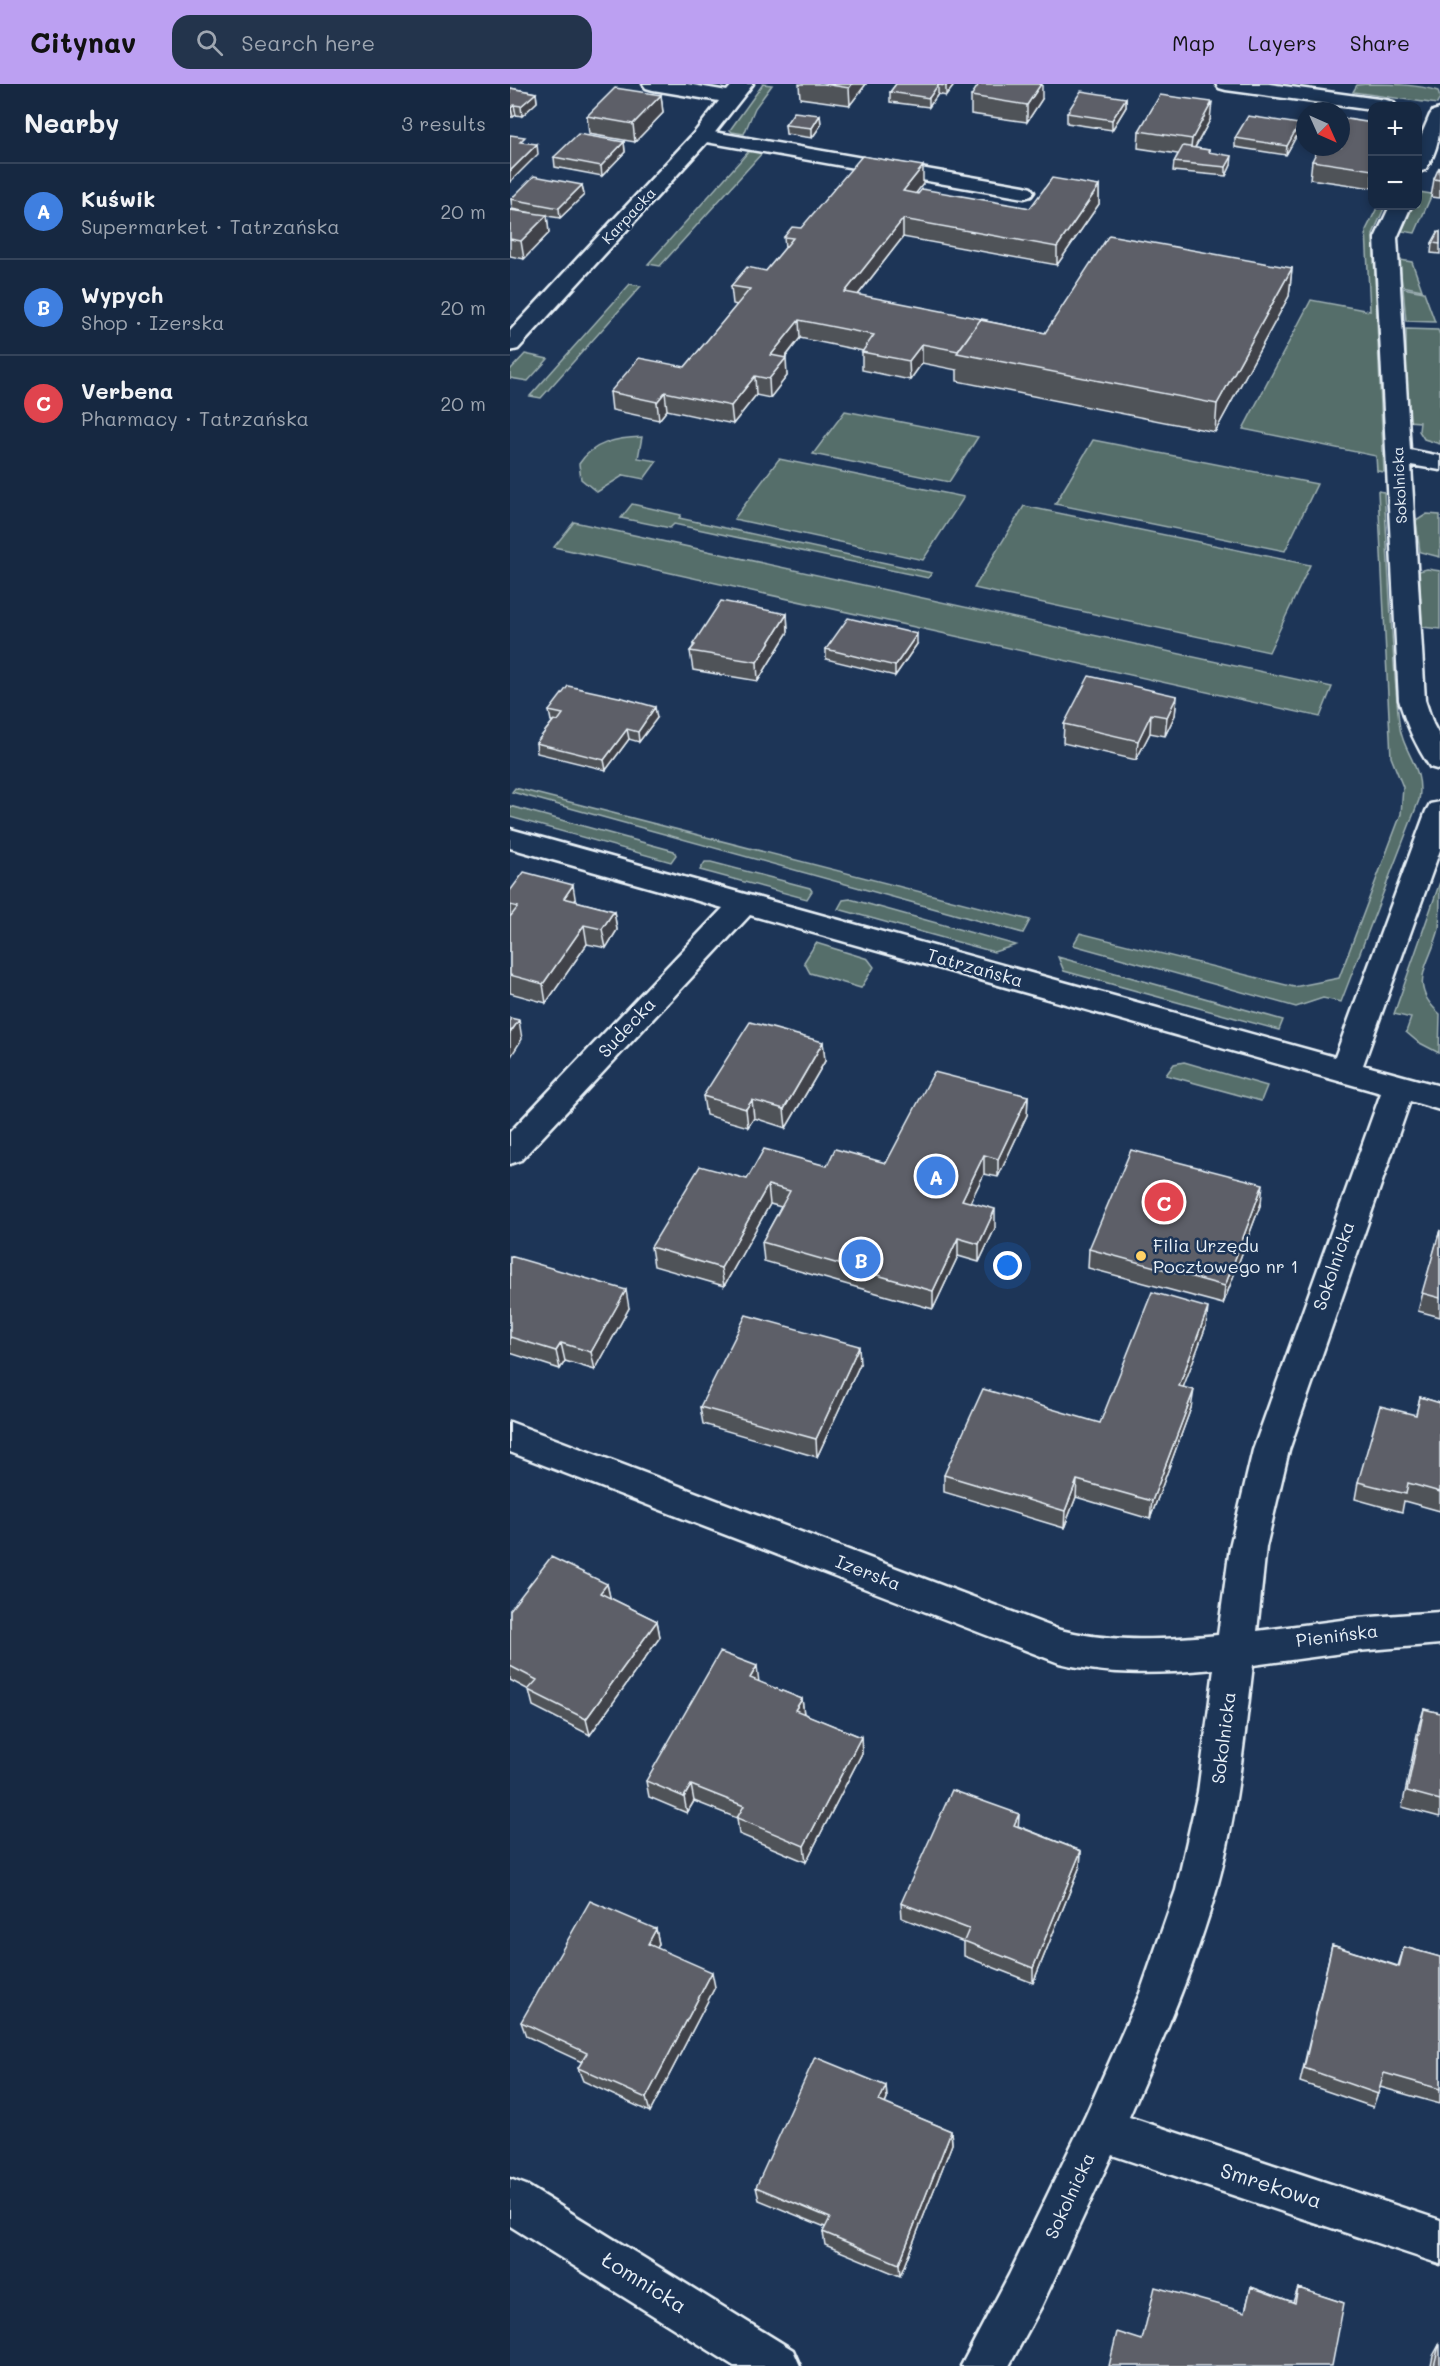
<!DOCTYPE html>
<html lang="en">
<head>
<meta charset="utf-8">
<style>
	:root { --surface:#162841; --page:#23344c; --text:#f1f3f6; --muted:#9ea6b1; --line:#35445a; --accent:#bca0f2 }
	body { margin:0; font-family:Mali,sans-serif; background:var(--page); color:var(--text) }
	.controls { position:absolute; right:18px; top:18px; display:grid; overflow:hidden; border-radius:12px; box-shadow:0 3px 9px #0003 }
	.controls button { width:54px; height:54px; display:grid; place-items:center; padding:0; border:0; border-bottom:2px solid var(--line); background:var(--surface); color:var(--text); font:30px sans-serif }
	.compass { position:absolute; left:786px; top:18px; width:54px; height:54px; border-radius:50%; background:var(--surface); box-shadow:0 3px 9px #0003; rotate:135deg }
	.you { position:absolute; left:498px; top:1182px; width:21px; height:21px; margin:-15px; border:4px solid #fff; border-radius:50%; background:#1a73e8; box-shadow:0 0 0 9px #1a73e833 }
	.badge { display:grid; place-items:center; width:39px; height:39px; border-radius:50%; background:var(--accent); color:#fff; font-size:20px; font-weight:700 }
	.pin { position:absolute; translate:-50% -50%; border:3px solid #fff; box-shadow:0 2px 6px #0006 }
	.list { margin:0; padding:0; list-style:none }
	h2 { display:flex; justify-content:space-between; align-items:center; height:78px; margin:0; padding:0 24px; font-size:26px }
	h2 small { font-size:20px; font-weight:400; color:var(--muted) }
	.list li { display:grid; grid-template-columns:39px 1fr auto; gap:18px; align-items:center; box-sizing:border-box; height:96px; padding:0 24px; border-top:2px solid var(--line) }
	.list b { display:block; font-size:22px; white-space:nowrap }
	.list p { margin:0; font-size:20px; white-space:nowrap; color:var(--muted) }
	.list em { font-size:20px; font-style:normal; color:var(--muted) }
	.icon { flex:none; width:33px; height:33px; fill:none; stroke:currentColor; stroke-width:2; stroke-linecap:round; stroke-linejoin:round }
	.map { position:relative; flex:none; width:930px; height:2282px; overflow:hidden }
	header { display:flex; align-items:center; gap:36px; box-sizing:border-box; height:84px; padding:0 30px; background:var(--accent); color:#111 }
	header strong { font-size:28px }
	nav { display:flex; gap:33px; margin-inline-start:auto; font-size:21px }
	.search { width:420px; height:54px; background:var(--page); display:flex; align-items:center; gap:15px; box-sizing:border-box; padding:0 21px; border-radius:18px; color:var(--muted); font-size:22px }
	main { display:flex }
	aside { flex:1; background:var(--surface) }
	.map>svg:first-child { display:block }
	.green { fill:#556e6b; stroke:#9eb0b2; stroke-width:1.5 }
	.lines { fill:none; stroke-linecap:round; stroke-linejoin:round }
	.service-casing { stroke:#e8f1f8; stroke-width:5 }
	.minor-casing { stroke:#e8f1f8; stroke-width:5 }
	.service { fill:#1d3557; fill-rule:evenodd }
	.minor { fill:#1d3557; fill-rule:evenodd }
	.wall { fill:#505259; stroke:#e8f1f8; stroke-width:1.5 }
	.shaded-wall { fill:#414248; stroke:#e8f1f8; stroke-width:1.5 }
	.building { fill:#5d5f67; stroke:#e8f1f8; stroke-width:1.5 }
	.poi-dot { fill:#ffd166; stroke:#1d3557; stroke-width:2 }
	.labels { text-anchor:middle; stroke-width:5; stroke-linejoin:round; paint-order:stroke }
	.far-street-label { font-size:15px; fill:#e8f1f8; stroke:#1d3557 }
	.street-label { font-size:18px; fill:#e8f1f8; stroke:#1d3557 }
	.poi-label { font-size:18px; fill:#e8f1f8; stroke:#1d3557; text-anchor:start }
	.near-street-label { font-size:21px; fill:#e8f1f8; stroke:#1d3557 }
</style>
</head>
<body>
<header>
<strong>Citynav</strong>
<div class="search"><svg class="icon" aria-label="search" viewBox="0 0 24 24"><circle cx="10" cy="10" r="6"/><path d="M15 15l6 6"/></svg>Search here</div>
<nav><a>Map</a><a>Layers</a><a>Share</a></nav>
</header>
<main>
<aside>
<h2>Nearby<small>3 results</small></h2>
<ul class="list">
<li><span class="badge" style="background:#3f7fe0">A</span><div><b>Kuświk</b><p>Supermarket · Tatrzańska</p></div><em>20 m</em></li>
<li><span class="badge" style="background:#3f7fe0">B</span><div><b>Wypych</b><p>Shop · Izerska</p></div><em>20 m</em></li>
<li><span class="badge" style="background:#e0444e">C</span><div><b>Verbena</b><p>Pharmacy · Tatrzańska</p></div><em>20 m</em></li>
</ul>
</aside>
<div class="map">
<svg width="930" height="2282" viewBox="0 0 930 2282">
	<rect width="100%" height="100%" fill="#1d3557"/>
	<filter id="ink" filterUnits="userSpaceOnUse"><feTurbulence type="fractalNoise" baseFrequency=".0167" numOctaves="2"/><feDisplacementMap in="SourceGraphic" scale="12" xChannelSelector="R" yChannelSelector="G"/><feConvolveMatrix kernelMatrix="1 2 1 2 8 2 1 2 1" color-interpolation-filters="sRGB"/></filter>
	<g filter="url(#ink)">
		<!-- green -->
		<path class="green" d="M253 0 262 1 245 24 234 50 222 48 220 46Z
			M857 0C881 0 906 0 928 7L930 14 927 20 843 8 847 1Z
			M240 66 253 68 150 182 138 180Z
			M909 108 922 110 905 149 892 147 903 122H908Z
			M868 122H875L863 150 874 388 867 387 866 372 733 345 801 216 860 227 856 146Z
			M890 176 902 178 912 206 892 202Z
			M120 200 131 202 31 314 20 312Z
			M893 204 914 208 925 238 896 237Z
			M896 245 928 246 930 251V360L914 355 909 347 910 338 897 337Z
			M15 270 38 275 18 297 0 294V286Z
			M335 327 468 353 439 398 303 370Z
			M132 353 128 374 147 377 134 395 114 391 87 408 71 395 69 380C83 358 107 354 132 353Z
			M583 356 807 400 775 467 545 420Z
			M269 375 454 413 413 476 224 435Z
			M868 407 874 408C879 485 881 562 889 638 892 669 915 683 909 716L831 918 813 914 786 923 563 861 570 849 784 903 829 894 891 730 893 703 881 673Z
			M122 420 171 431 169 434 422 489 418 494 164 440 160 444 111 434Z
			M514 422 800 481 759 568 464 504Z
			M917 430 930 431V473L910 468 906 437Z
			M64 438 822 603 810 633 44 463Z
			M917 485 930 487V545L912 543 909 487Z
			M5 704 520 836 513 849 2 708Z
			M0 722 164 767 166 771 161 778 0 733Z
			M195 778H201L300 804 302 807 297 815 190 786Z
			M930 798C930 813 930 831 929 845 920 881 896 900 930 930L929 969 908 958 896 948 901 934 884 930Z
			M340 815 506 861 484 868 328 825 333 816Z
			M306 859 358 875 364 883 351 904 300 889 294 878Z
			M548 873 773 936 769 946 554 887Z
			M674 978 757 1002 751 1017 656 991 664 980Z"/>
		<g class="lines">
			<defs>
				<path id="service" d="M192 46 514 102 521 104 524 108 521 112 514 114 185 56 182 52 185 48Z"/>
				<path id="minor" d="M133 0H177L217 7 223 0H243L199 56 8 265 0 267V247L185 48 209 17 143 6 136 4Z
					M706 0H759L876 16 883 18 886 22H862V26L716 6 709 4Z
					M930 25C930 48 929 66 915 86L908 88V59L920 31 923 27Z
					M880 122H901L887 154 900 366 930 372V386L901 381 915 616 923 640 930 653V686L920 683C906 662 896 640 889 616L865 154Z
					M930 718V766L853 981 930 1002V1026L900 1017 779 1366 756 1463 747 1547 847 1534 930 1528V1560L847 1567 743 1581C734 1656 727 1733 706 1807 684 1885 651 1959 619 2033L930 2136V2180L602 2071 531 2223 499 2282H451L499 2191 576 2031 630 1909 666 1806 688 1708 704 1585C651 1590 601 1592 549 1579L0 1368V1338L550 1546C603 1559 655 1556 708 1551L720 1463 743 1366 871 1009 240 831 11 1076 0 1080V1048L213 824 0 764V745L825 973 916 727 920 720Z
					M0 2095 16 2101 283 2266 290 2282H224L0 2142Z"/>
			</defs>
			<!-- service casing -->
			<use href="#service" class="service-casing"/>
			<!-- minor casing -->
			<use href="#minor" class="minor-casing"/>
			<!-- service -->
			<use href="#service" class="service"/>
			<!-- minor -->
			<use href="#minor" class="minor"/>
		</g>
		<!-- wall -->
		<path class="wall" d="M289 0H356L340 21 290 14Z
			M386 0H445L436 12 428 10 419 23 380 18V8Z
			M0 4 26 9 27 18 12 32 6 31 3 33H0Z
			M151 11 153 29 125 58 79 50 77 32Z
			M461 12 532 15 517 38 461 30Z
			M616 14V23L602 46 557 39V29Z
			M310 31 311 41 302 54 276 50 275 41Z
			M700 36 685 64 699 66V69L721 81 716 92 663 87 664 78 668 70 628 64 629 47Z
			M862 39V104L800 95 802 77Z
			M789 40 788 49 776 71 725 63V54Z
			M114 58 115 68 92 92 45 83 44 73Z
			M930 83V114L921 113 924 95Z
			M413 100 405 109 520 124 589 102V120L547 181 393 153 348 211 535 249 782 184 779 212 705 348 447 297V286L412 279 400 296 352 286V268L353 267 290 254 275 274 277 292 260 314 246 311 223 340 157 326 149 336 102 326 100 308 175 283 227 221 223 220 221 202 256 187 275 164 274 153 291 144Z
			M72 101 74 111 50 134 37 132 39 149 14 175 0 172V126L22 129 2 125 1 115Z
			M930 148V170L921 169 922 159Z
			M277 530 278 548 248 597 183 586 180 567 183 563V560Z
			M407 560 385 592 316 575V565Z
			M667 612 665 631 655 652 640 649 626 676 553 659 554 640Z
			M39 627 147 634 129 658 119 655 96 686 27 669 26 659 43 637H41Z
			M0 807 65 817 104 827 107 846 96 864 77 860 36 919 0 909Z
			M313 958 315 977 276 1044 244 1034 238 1043 196 1031 193 1012Z
			M518 1012 517 1031 488 1093 474 1090 460 1118 485 1144 469 1178 448 1172 423 1225 254 1177 252 1158 271 1123 260 1120 214 1202 144 1182 141 1163 237 1095 317 1082 376 1079Z
			M751 1119 713 1220 578 1184 579 1165Z
			M930 1146V1233L908 1227Z
			M0 1173 119 1224 85 1286 55 1277 50 1285 0 1269Z
			M696 1242 673 1303 681 1324 640 1435 566 1413 554 1444 434 1408V1391L590 1339Z
			M350 1280 307 1373 193 1340 190 1323Z
			M910 1313 930 1319V1427L894 1417 892 1428 845 1415 848 1398 906 1331Z
			M97 1500 100 1514 147 1537 150 1553 80 1651 23 1622 19 1606 0 1596V1526Z
			M249 1598 292 1615 294 1630 351 1653 352 1669 296 1778 229 1750 227 1734 184 1717 177 1729 139 1713 136 1697Z
			M914 1625 930 1629V1733L892 1723 909 1641Z
			M509 1730 508 1742 571 1767 570 1782 523 1899 454 1872V1858L392 1834 391 1819Z
			M146 1845 149 1860 147 1864 205 1903 140 2028 73 1997 68 1984 72 1978 16 1952 11 1938Z
			M822 1861 888 1882 894 1863 930 1873V2020L870 2003 863 2023 790 1998Z
			M376 2002 377 2015 375 2020 441 2047 442 2060 390 2192 315 2161 313 2148 315 2143 249 2116 246 2103Z
			M741 2203 783 2218 788 2204 834 2219 735 2228Z
			M929 2261 930 2282H921L923 2272Z"/>
		<!-- shaded-wall -->
		<path class="shaded-wall" d="M342 0H356L340 21 339 4Z
			M438 0H445L436 12V2Z
			M531 0H532V15L517 38V21Z
			M428 1V10L419 23V14Z
			M26 9 27 18 12 32 11 22Z
			M151 11 153 29 125 58 123 40Z
			M616 14V23L602 46V36Z
			M702 18 700 36 680 72 682 55Z
			M4 21 6 31 3 33 1 24Z
			M310 31 311 41 302 54V44Z
			M789 40 788 49 776 71 777 62Z
			M114 58 115 68 92 92 91 82Z
			M27 60 28 70 0 98V87Z
			M722 72 721 81 716 92V83Z
			M413 82V100L394 125 393 107Z
			M72 101 74 111 50 134 49 124Z
			M589 102V120L547 181V163Z
			M37 131 39 149 14 175 11 157Z
			M393 135V153L336 226 335 208Z
			M782 184 779 212 705 348 707 320Z
			M289 236 290 254 263 289 261 271Z
			M412 260V279L400 296 399 277Z
			M276 274 277 292 260 314 259 295Z
			M245 292 246 311 223 340 221 322Z
			M155 308 157 326 149 336 147 318Z
			M277 530 278 548 248 597 247 578Z
			M407 550V560L385 592V582Z
			M667 612 665 631 655 652 657 633Z
			M145 623 147 634 129 658 128 648Z
			M641 630 640 649 626 676 628 657Z
			M117 645 119 655 96 686 94 676Z
			M63 801 66 820 54 814Z
			M104 827 107 846 96 864 92 845Z
			M74 841 77 860 36 919 33 900Z
			M9 936 12 955 0 974V949Z
			M313 958 315 977 276 1044 274 1025Z
			M518 1012 517 1031 488 1093V1075Z
			M242 1016 244 1034 238 1043 236 1025Z
			M474 1071V1090L452 1135V1116Z
			M753 1100 751 1119 713 1220 715 1202Z
			M258 1101 260 1120 214 1202 211 1184Z
			M485 1125V1144L469 1178V1160Z
			M448 1154V1172L423 1225V1207Z
			M116 1206 119 1224 85 1286 81 1268Z
			M698 1224 696 1242 667 1320 669 1302Z
			M51 1259 55 1277 50 1285 46 1267Z
			M349 1262 350 1280 307 1373 306 1355Z
			M684 1306 681 1324 640 1435 642 1417Z
			M567 1396 566 1413 554 1444 555 1427Z
			M97 1500 101 1517 90 1509Z
			M147 1537 150 1553 80 1651 76 1635Z
			M247 1582 249 1599 240 1594Z
			M292 1615 294 1631 285 1626Z
			M351 1653 352 1669 296 1778 294 1762Z
			M181 1701 184 1717 177 1729 174 1713Z
			M509 1730 508 1746 504 1741Z
			M571 1767 570 1782 523 1899V1884Z
			M146 1845 149 1860 142 1875 138 1860Z
			M202 1888 205 1903 140 2028 136 2014Z
			M376 2002 377 2015 370 2031 369 2017Z
			M441 2047 442 2060 390 2192 389 2180Z"/>
		<!-- building -->
		<path class="building" d="M314 0H342L339 4Z
			M386 0H438L436 2 428 1 419 14 380 8Z
			M469 0H531L517 21 461 12Z
			M0 4 26 9 11 22 4 21 1 24H0Z
			M105 4 151 11 123 40 77 32Z
			M571 7 616 14 602 36 557 29Z
			M650 11 702 18 682 55 629 47Z
			M284 28 310 31 302 44 275 41Z
			M738 32 789 40 777 62 725 54Z
			M831 34 862 39V86L802 77 809 63H831Z
			M68 50 114 58 91 82 44 73Z
			M0 51 15 53 10 58 27 60 0 87Z
			M673 62 699 66 698 68 722 72 716 83 664 78Z
			M352 72 413 82 393 107 408 110 412 105 520 124 542 94 589 102 547 163 393 135 335 208 477 236 476 237 470 236 448 267 412 260 399 277 352 268 364 251 289 236 261 271 276 274 259 295 245 292 221 322 155 308 147 318 100 308 129 274 175 283 240 205 221 202 237 183 256 187 283 154 274 153 282 143 291 144Z
			M929 83 930 96 924 95Z
			M24 92 72 101 49 124 1 115Z
			M0 126 37 131 11 157 0 155Z
			M928 148H930V160L922 159Z
			M599 151 782 184 707 320 447 269 470 236 535 249Z
			M211 517 277 530 247 578 180 567 185 561 183 560Z
			M338 534 407 550 385 582 316 565Z
			M579 592 667 612 657 633 641 630 628 657 554 640Z
			M58 602 113 614 145 623 128 648 117 645 94 676 26 659 44 636 48 637 53 630 39 627Z
			M14 788 63 801 54 814 104 827 92 845 74 841 33 900 0 891V833L8 823 0 821V807Z
			M0 934 9 936 0 949Z
			M240 938 313 958 274 1025 242 1016 236 1025 193 1012Z
			M424 988 518 1012 488 1075 474 1071 452 1116 485 1125 469 1160 448 1154 423 1207 252 1158 280 1107 258 1101 211 1184 141 1163 190 1082 237 1095 254 1065 317 1082 325 1065 376 1079Z
			M621 1066 753 1100 715 1202 579 1165Z
			M930 1146V1214L912 1209Z
			M0 1172 116 1206 81 1268 51 1259 46 1267 0 1253Z
			M642 1208 698 1224 669 1302 684 1306 642 1417 567 1396 555 1427 434 1391 473 1305 590 1339Z
			M236 1231 349 1262 306 1355 190 1323Z
			M910 1313 930 1319V1408L898 1399 896 1410 848 1398 870 1322 906 1331Z
			M41 1473 97 1500 90 1509 147 1537 76 1635 18 1606 27 1596 0 1582V1526Z
			M210 1568 247 1582 240 1594 292 1615 285 1626 351 1653 294 1762 227 1734 234 1722 181 1701 174 1713 136 1697Z
			M914 1625 930 1629V1716L897 1707Z
			M442 1706 509 1730 504 1741 571 1767 523 1884 454 1857 459 1845 391 1819Z
			M80 1817 146 1845 138 1860 202 1888 136 2014 68 1984 77 1969 11 1938Z
			M822 1861 889 1883 894 1863 930 1873V2005L874 1989 868 2010 794 1984Z
			M305 1973 376 2002 369 2017 441 2047 389 2180 313 2148 320 2134 246 2103Z
			M645 2203 735 2228 741 2203 785 2219 788 2204 834 2219 822 2282H599L607 2248 632 2256Z
			M929 2261H930V2282H924Z"/>
	</g>
	<!-- markers -->
	<circle class="poi-dot" cx="631" cy="1172" r="6"/>
	<g class="labels">
		<!-- far-street labels -->
		<g class="far-street-label">
			<text transform="translate(119 132) rotate(-47)" y="5">Karpacka</text>
			<text transform="translate(890 401) rotate(-93)" y="5">Sokolnicka</text>
		</g>
		<!-- street labels -->
		<g class="street-label">
			<text transform="translate(465 884) rotate(16)" y="6">Tatrzańska</text>
			<text transform="translate(117 944) rotate(-47)" y="6">Sudecka</text>
			<text transform="translate(824 1182) rotate(-71)" y="6">Sokolnicka</text>
			<text transform="translate(358 1489) rotate(21)" y="6">Izerska</text>
			<text transform="translate(827 1552) rotate(-7)" y="6">Pienińska</text>
			<text transform="translate(714 1654) rotate(-83)" y="6">Sokolnicka</text>
			<text transform="translate(560 2112) rotate(-65)" y="6">Sokolnicka</text>
		</g>
		<!-- poi labels -->
		<g class="poi-label">
			<text x="643" y="1168">Filia Urzędu<tspan x="643" dy="21">Pocztowego nr 1</tspan></text>
		</g>
		<!-- near-street labels -->
		<g class="near-street-label">
			<text transform="translate(761 2102) rotate(18)" y="7">Smrekowa</text>
			<text transform="translate(134 2199) rotate(32)" y="7">Łomnicka</text>
		</g>
	</g>
</svg>
<div class="controls">
<button>+</button>
<button>−</button>
</div>
<svg class="compass" viewBox="-18 -18 36 36"><path d="M0-13l5 13h-10z" fill="#e53935"/><path d="M0 13l5-13h-10z" fill="#9ea6b1"/></svg>
<div class="you"></div>
<div class="pin badge" style="left:426px;top:1092px;background:#3f7fe0">A</div>
<div class="pin badge" style="left:351px;top:1175px;background:#3f7fe0">B</div>
<div class="pin badge" style="left:654px;top:1118px;background:#e0444e">C</div>
</div>
</main>
</body>
</html>
